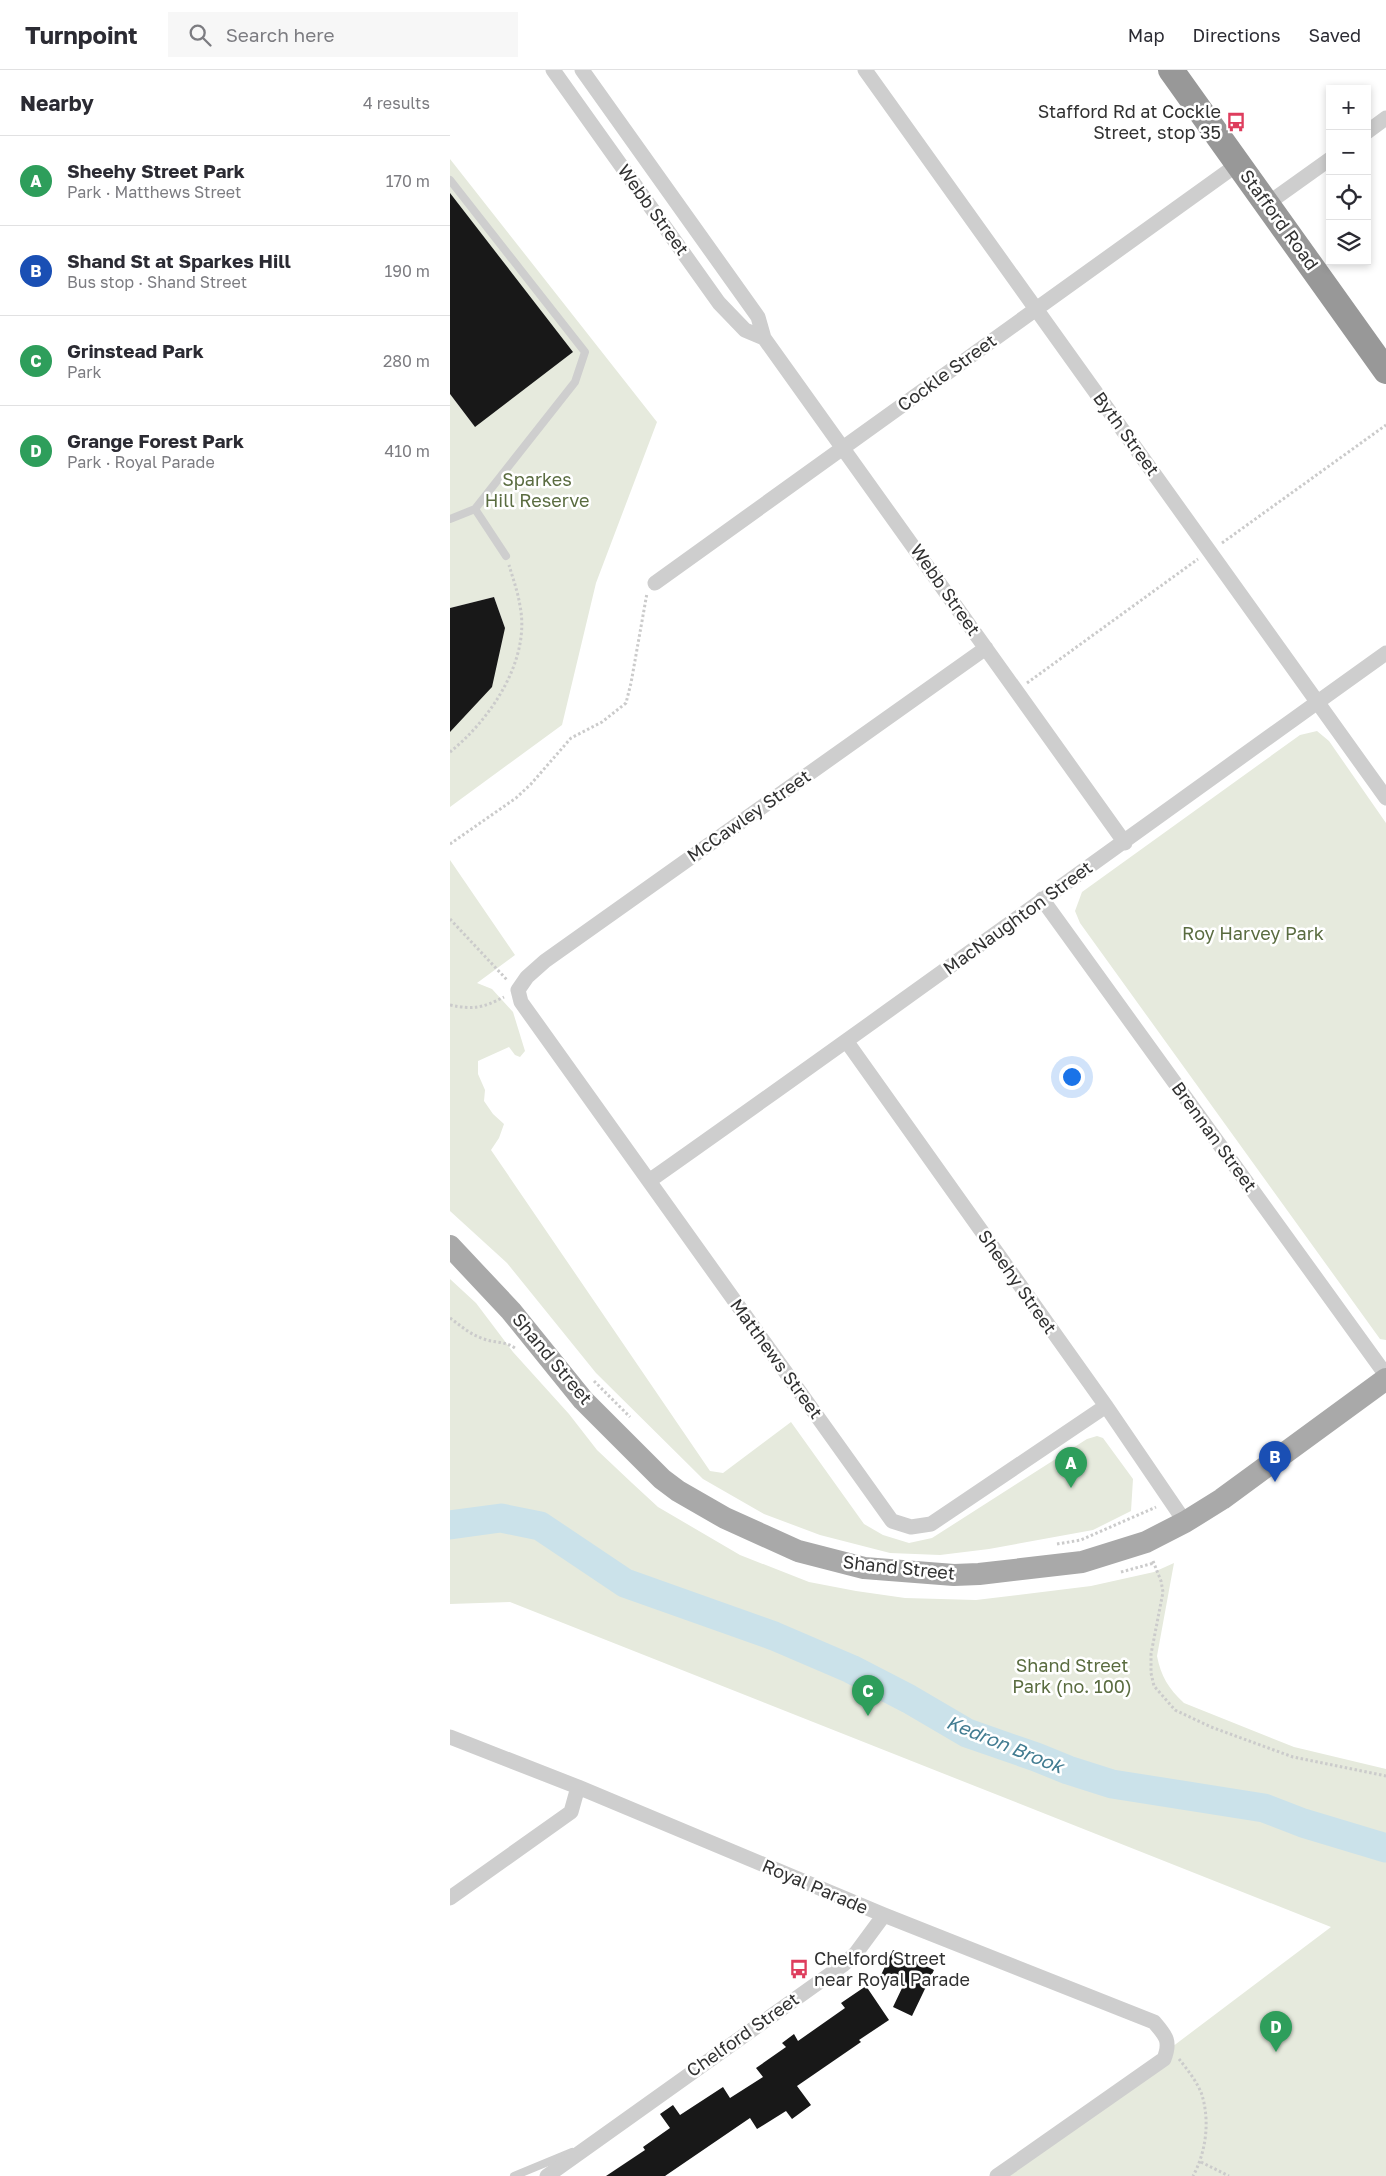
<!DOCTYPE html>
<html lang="en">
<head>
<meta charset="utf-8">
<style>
	:root { --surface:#fff; --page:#f7f7f7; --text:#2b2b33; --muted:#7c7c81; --line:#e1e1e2; --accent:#de3d5d }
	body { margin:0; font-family:"Golos Text",sans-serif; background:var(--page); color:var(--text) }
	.controls { position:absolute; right:15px; top:15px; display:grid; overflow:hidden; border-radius:0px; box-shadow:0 2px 8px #0003 }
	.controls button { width:45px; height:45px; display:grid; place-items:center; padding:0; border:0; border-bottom:1px solid var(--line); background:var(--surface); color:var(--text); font:25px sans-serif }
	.you { position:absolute; left:621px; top:1006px; width:18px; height:18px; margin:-12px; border:4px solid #fff; border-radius:50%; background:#1a73e8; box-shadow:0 0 0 8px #1a73e833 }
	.badge { display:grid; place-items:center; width:32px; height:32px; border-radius:50%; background:var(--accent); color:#fff; font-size:16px; font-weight:700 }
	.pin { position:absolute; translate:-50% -41px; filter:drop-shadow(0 1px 2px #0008) }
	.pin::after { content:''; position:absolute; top:26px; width:18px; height:15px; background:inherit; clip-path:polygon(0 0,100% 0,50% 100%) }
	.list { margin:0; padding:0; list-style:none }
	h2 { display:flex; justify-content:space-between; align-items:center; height:65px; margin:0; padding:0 20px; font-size:21px }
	h2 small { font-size:16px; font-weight:400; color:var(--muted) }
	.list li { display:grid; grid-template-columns:32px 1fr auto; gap:15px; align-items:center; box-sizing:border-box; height:90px; padding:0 20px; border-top:1px solid var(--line) }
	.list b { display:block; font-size:19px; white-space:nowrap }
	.list p { margin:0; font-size:16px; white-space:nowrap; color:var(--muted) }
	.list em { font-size:16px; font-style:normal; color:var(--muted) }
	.icon { flex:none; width:28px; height:28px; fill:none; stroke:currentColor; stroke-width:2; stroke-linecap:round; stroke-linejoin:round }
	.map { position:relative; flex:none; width:936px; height:2106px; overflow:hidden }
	header { display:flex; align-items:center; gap:30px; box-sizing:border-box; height:70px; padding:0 25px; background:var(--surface); border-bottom:1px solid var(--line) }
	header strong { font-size:24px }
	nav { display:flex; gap:28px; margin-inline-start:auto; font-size:18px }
	.search { width:350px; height:45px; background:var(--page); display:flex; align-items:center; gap:12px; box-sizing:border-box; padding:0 18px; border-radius:0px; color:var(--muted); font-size:19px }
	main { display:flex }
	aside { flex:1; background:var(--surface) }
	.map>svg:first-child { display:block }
	.green { fill:#e6eadd }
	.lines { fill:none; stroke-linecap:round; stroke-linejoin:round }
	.river { stroke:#cbe2ea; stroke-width:29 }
	.building { fill:#181818 }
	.path { stroke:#cbcbcb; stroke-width:3; stroke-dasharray:2.5 2.5; stroke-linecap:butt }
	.lane { stroke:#cecece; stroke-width:8 }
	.street { stroke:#cecece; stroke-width:15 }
	.primary { stroke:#a9a9a9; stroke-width:22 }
	.highway { stroke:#989898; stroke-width:26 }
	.labels { text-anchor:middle; stroke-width:5; stroke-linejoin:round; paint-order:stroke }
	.poi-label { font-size:18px; fill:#313131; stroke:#fff; text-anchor:end }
	.street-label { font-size:18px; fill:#313131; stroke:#fff }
	.park-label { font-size:18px; fill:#5a6c40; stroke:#fff }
	.water-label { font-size:19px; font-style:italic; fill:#427c91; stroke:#fff }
</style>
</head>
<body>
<header>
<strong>Turnpoint</strong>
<div class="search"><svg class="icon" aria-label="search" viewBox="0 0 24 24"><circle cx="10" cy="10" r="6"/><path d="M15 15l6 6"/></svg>Search here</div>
<nav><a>Map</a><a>Directions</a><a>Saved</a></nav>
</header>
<main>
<aside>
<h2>Nearby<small>4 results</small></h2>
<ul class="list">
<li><span class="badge" style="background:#2e9e5b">A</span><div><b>Sheehy Street Park</b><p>Park · Matthews Street</p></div><em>170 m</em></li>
<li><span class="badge" style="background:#1a4fb4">B</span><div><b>Shand St at Sparkes Hill</b><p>Bus stop · Shand Street</p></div><em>190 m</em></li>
<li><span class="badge" style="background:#2e9e5b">C</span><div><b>Grinstead Park</b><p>Park</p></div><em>280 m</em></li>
<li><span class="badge" style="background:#2e9e5b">D</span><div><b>Grange Forest Park</b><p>Park · Royal Parade</p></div><em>410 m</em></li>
</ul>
</aside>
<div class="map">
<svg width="936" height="2106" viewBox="0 0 936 2106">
	<rect width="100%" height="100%" fill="#fff"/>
	<!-- green -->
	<path class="green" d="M0 89 207 352 146 513 112 655 0 737V661L55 558 44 527 0 538V324L25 357 0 123Z
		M867 661 879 671 936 753V1270L930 1269 630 853 625 841 632 822 850 665Z
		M0 790 65 885 27 913 42 919 63 942 75 981 70 987 65 985 59 977 28 991V1004L35 1020 34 1031 43 1044 54 1054 49 1068 41 1080 260 1401 273 1403 341 1352 414 1454 433 1465 459 1473 482 1468 637 1369 647 1366 653 1368 683 1409 681 1441 643 1460 539 1479 490 1485 440 1483 370 1465 314 1444 253 1409 146 1303 57 1193 0 1141Z
		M0 1209 26 1233 63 1282 119 1344 147 1380 182 1413 208 1437 290 1485 359 1512 406 1521 455 1528 526 1530 641 1516 704 1502 724 1493 707 1586C711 1606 718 1618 734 1633L844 1677 936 1699V2106H551L881 1857 60 1532 0 1534Z"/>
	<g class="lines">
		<!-- river -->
		<path class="river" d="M0 1455 51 1448 90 1456 175 1513 324 1566 401 1599 459 1629 517 1663 586 1687 618 1700 662 1714 814 1738 853 1753 936 1778"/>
	</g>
	<!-- building -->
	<path class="building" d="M0 123 123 282 25 357 0 324Z
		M44 527 55 558 42 617 0 662V538Z
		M443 1880 484 1900 462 1946 443 1937 453 1916 431 1905Z
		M416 1916 439 1950 409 1970 411 1972 347 2016 361 2035 342 2049 336 2041 307 2059 300 2048 215 2106H156L195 2080 193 2077 220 2058 210 2044 223 2035 230 2045 273 2017 280 2028 313 2007 306 1998 336 1977 332 1973 344 1964 348 1971 395 1938 391 1933Z"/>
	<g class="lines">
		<!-- path -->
		<path class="path" d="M772 473 936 355
			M577 613 748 489
			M0 682C40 650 81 590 70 536 68 522 63 509 59 495
			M0 774 66 728 81 714 121 668 152 652 176 633 181 613 197 523
			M0 849 58 911
			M0 935C24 940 32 938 54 927
			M0 1248C11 1256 21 1265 34 1269 44 1273 55 1271 65 1278
			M144 1311 180 1347
			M607 1474 631 1470 706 1437
			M703 1491 711 1511 713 1522 701 1584V1603L704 1616 725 1640 761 1657 843 1687 936 1706
			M671 1502 704 1493
			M729 1989C737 1999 748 2013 752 2025 760 2052 756 2082 743 2106
			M751 2092 779 2106"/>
		<!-- lane -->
		<path class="lane" d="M0 110 135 282 125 312 25 439 0 449
			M25 439 56 486
			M64 2106 122 2082"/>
		<!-- street -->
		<path class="street" d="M103 0 269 233 295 260 314 268
			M132 0 308 247 314 268 675 773
			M415 0 936 728
			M917 62 936 48
			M817 134 880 89
			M205 513 788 94
			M536 578 95 891 77 907 68 920 71 932 442 1451 461 1457 481 1454 656 1336
			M592 829 936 1305
			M397 972 656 1336 735 1452
			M199 1111C446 937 690 759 936 583
			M0 1667 128 1717 434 1845 704 1952C716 1966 721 1971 714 1989L547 2106
			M0 1828 121 1742 128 1717
			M97 2106 393 1895 406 1883 434 1845"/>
		<!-- primary -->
		<path class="primary" d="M0 1176 61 1241 133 1330 212 1409 228 1421 275 1448 348 1481 414 1498 504 1505 529 1504 632 1492 696 1472 735 1452 772 1429 936 1309"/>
		<!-- highway -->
		<path class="highway" d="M721 0 936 301"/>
	</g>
	<!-- icons -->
	<defs>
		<symbol id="bus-bare" viewBox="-9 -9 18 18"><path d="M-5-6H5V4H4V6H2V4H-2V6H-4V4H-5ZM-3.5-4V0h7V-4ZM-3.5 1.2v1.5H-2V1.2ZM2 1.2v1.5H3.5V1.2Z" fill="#de3d5d" stroke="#fff" stroke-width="2.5" paint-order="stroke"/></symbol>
	</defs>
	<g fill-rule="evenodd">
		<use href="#bus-bare" x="772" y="38" width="28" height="28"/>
		<use href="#bus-bare" x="335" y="1885" width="28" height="28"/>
	</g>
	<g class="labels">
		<!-- poi labels -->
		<g class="poi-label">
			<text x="771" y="48">Stafford Rd at Cockle<tspan x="771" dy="21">Street, stop 35</tspan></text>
			<text x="364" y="1895" text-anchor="start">Chelford Street<tspan x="364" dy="21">near Royal Parade</tspan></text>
		</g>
		<!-- street labels -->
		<g class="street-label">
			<text transform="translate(203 140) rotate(54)" y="6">Webb Street</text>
			<text transform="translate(829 150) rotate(54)" y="6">Stafford Road</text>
			<text transform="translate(497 303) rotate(-36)" y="6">Cockle Street</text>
			<text transform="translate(676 364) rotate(54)" y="6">Byth Street</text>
			<text transform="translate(495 520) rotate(55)" y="6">Webb Street</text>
			<text transform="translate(299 746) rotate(-35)" y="6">McCawley Street</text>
			<text transform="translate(568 848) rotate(-36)" y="6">MacNaughton Street</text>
			<text transform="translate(764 1067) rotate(54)" y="6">Brennan Street</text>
			<text transform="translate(567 1212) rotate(55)" y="6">Sheehy Street</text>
			<text transform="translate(102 1289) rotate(50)" y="6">Shand Street</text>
			<text transform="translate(326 1289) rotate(54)" y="6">Matthews Street</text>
			<text transform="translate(449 1498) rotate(6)" y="6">Shand Street</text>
			<text transform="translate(365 1817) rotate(23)" y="6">Royal Parade</text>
			<text transform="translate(293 1965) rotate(-35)" y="6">Chelford Street</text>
		</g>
		<!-- park labels -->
		<g class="park-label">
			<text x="87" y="416">Sparkes<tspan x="87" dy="21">Hill Reserve</tspan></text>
			<text x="803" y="870">Roy Harvey Park</text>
			<text x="622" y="1602">Shand Street<tspan x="622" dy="21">Park (no. 100)</tspan></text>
		</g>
		<!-- water labels -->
		<g class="water-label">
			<text transform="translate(555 1674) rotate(22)" y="7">Kedron Brook</text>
		</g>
	</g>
</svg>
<div class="controls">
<button>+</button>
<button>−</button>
<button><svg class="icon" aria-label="locate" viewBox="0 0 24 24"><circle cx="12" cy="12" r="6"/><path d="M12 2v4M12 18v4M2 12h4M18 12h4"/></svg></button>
<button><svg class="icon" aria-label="layers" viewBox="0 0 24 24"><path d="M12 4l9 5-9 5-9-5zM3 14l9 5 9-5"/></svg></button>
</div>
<div class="you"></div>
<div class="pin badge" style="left:621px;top:1418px;background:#2e9e5b">A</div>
<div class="pin badge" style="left:825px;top:1412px;background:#1a4fb4">B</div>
<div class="pin badge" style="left:418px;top:1646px;background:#2e9e5b">C</div>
<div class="pin badge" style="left:826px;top:1982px;background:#2e9e5b">D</div>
</div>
</main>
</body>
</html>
